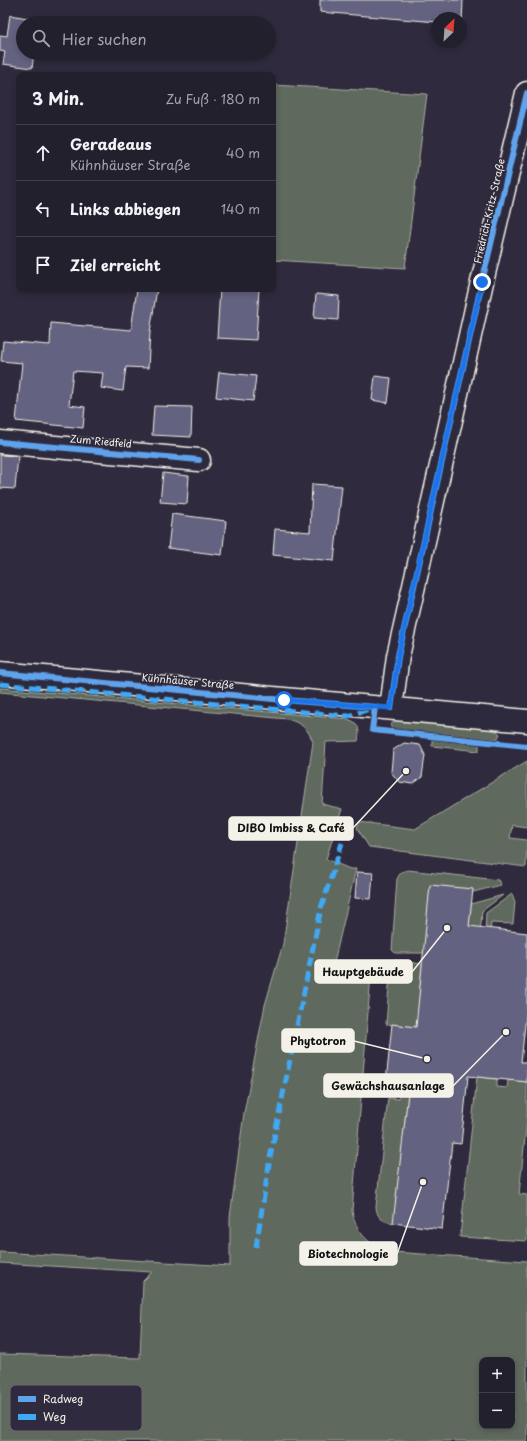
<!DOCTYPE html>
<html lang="de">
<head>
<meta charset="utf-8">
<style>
	:root { --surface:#23202e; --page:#2f2d3a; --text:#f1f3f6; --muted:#a3a3aa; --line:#403e4a }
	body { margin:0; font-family:"Playpen Sans",sans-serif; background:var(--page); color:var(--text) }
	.controls { position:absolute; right:12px; bottom:12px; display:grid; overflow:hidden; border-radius:8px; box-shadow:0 2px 6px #0003 }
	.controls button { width:36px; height:36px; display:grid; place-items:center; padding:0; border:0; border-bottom:1px solid var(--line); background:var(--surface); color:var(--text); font:20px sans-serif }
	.compass { position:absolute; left:431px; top:12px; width:36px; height:36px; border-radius:50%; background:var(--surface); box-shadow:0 2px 6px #0003; rotate:25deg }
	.stop { position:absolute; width:12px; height:12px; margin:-9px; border:3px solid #1a73e8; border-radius:50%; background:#fff }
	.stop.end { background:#1a73e8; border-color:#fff; box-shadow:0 1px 4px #0008 }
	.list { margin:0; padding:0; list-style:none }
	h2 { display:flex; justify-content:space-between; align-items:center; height:52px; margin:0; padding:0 16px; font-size:17px }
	h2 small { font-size:13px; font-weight:400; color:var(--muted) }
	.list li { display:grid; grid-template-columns:26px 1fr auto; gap:12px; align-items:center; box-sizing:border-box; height:56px; padding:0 16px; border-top:1px solid var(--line) }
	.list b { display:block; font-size:15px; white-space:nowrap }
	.list p { margin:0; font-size:13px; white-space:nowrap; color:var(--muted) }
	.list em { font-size:13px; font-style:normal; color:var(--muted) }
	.icon { flex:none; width:22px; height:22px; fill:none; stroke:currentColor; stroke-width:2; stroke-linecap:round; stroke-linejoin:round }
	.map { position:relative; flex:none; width:527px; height:1441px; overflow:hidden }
	.search { position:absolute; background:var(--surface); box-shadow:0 2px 6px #0003; left:16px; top:16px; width:260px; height:44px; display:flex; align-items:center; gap:10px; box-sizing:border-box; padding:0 14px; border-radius:22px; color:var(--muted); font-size:15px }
	.panel { position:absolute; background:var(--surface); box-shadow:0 2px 6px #0003; left:16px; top:72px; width:260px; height:220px; border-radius:8px }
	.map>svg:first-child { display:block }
	.green { fill:#5f695d; stroke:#aaada2; fill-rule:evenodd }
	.building { fill:#646280; stroke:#f4f1e8 }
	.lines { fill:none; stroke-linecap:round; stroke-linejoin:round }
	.minor-casing { stroke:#f4f1e8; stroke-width:25 }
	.minor { stroke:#2f2a3d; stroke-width:22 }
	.quiet { stroke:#3fa9f5; stroke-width:5; stroke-dasharray:10 5; stroke-linecap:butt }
	.cycleway-casing { stroke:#2f2a3d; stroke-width:8 }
	.cycleway { stroke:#60a3ed; stroke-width:6 }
	.route { stroke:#1a73e8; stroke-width:5 }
	.labels { text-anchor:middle; stroke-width:3.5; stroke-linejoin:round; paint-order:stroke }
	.street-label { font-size:10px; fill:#f4f1e8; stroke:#2f2a3d }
	.key { fill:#2f2a3d; stroke:#6a6670; stroke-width:1 }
	.key-label { font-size:11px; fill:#f4f1e8 }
	.leader { fill:none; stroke:#f4f1e8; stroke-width:1.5 }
	.callout-dot { fill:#f4f1e8; stroke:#2f2a3d; stroke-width:1.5 }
	.callout { fill:#f4f1e8; stroke:#f4f1e8; stroke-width:1.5 }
	.callout-label { font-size:11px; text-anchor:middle; font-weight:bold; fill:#111 }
</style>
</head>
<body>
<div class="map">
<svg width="527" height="1441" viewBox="0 0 527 1441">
	<rect width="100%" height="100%" fill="#2f2a3d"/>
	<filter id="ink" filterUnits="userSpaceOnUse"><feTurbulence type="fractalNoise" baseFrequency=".025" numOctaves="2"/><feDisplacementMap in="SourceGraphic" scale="8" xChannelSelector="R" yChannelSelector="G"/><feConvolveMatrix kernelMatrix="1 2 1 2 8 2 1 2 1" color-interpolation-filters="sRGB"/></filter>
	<g filter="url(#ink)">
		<!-- green -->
		<path class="green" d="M273 85 427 94 405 268 273 260Z
			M0 688 347 719C359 722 360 729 358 741L326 742 322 804 342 809 326 859 350 869H356L332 971 371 974 352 1211C356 1233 370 1247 392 1252L527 1261V1441H0V1354L140 1358 143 1281 152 1272 0 1263V1252L230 1266V1217L244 1113 265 1005 283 944 313 742C308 728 301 723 287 719L0 692ZM482 1360H512V1426H482Z
			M395 720 494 729 500 734 497 739 393 729 390 726Z
			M432 740 479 744V751L432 746Z
			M527 761V827L512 825 510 838 527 840 526 867 369 847 357 828 359 822 415 829Z
			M408 870 498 880 501 885 473 892 423 953H395L392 950 397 879 401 872Z
			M512 894 515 902 513 924 491 923 481 1032 486 913Z
			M503 895 482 911 478 958 466 957 471 904Z
			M395 960 422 964 419 1000 469 1033 386 1024 391 962Z
			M477 1077 497 1079V1087L507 1088 508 1080 527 1082V1119L519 1194 527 1195V1241L460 1237Z
			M401 1084H409L394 1223C383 1222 377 1218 376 1207L388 1098 399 1099Z"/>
		<!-- building -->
		<path class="building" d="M320 0H463L462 24 461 18H437V22L320 12Z
			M10 15 39 20V23H23V53H34L32 68 3 64 5 52 0 51V35L7 36Z
			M137 289H157L150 332 148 368 126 367 123 391 101 388 103 373 73 371 69 405 85 407 83 428 16 421 22 363 1 361 3 341 50 345 51 323 131 330Z
			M220 289H259L256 340 217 338Z
			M316 294 339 296 338 320 314 318Z
			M219 372 256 376 253 401 216 397Z
			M375 376 391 378 388 403 372 400Z
			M154 406 192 407 191 437 152 435Z
			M0 455 18 456 15 489 0 488Z
			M163 473 189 476 187 504 160 502Z
			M312 484 342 486 334 561 273 555 275 529 310 532Z
			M172 514 226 521 222 555 168 548Z
			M404 743 420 745 425 755 422 777 413 784 399 782 391 772 393 750Z
			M357 872 373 873 371 899 355 898Z
			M430 885 473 889 469 926 527 933V1006L521 1062H527V1082L468 1076 461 1144 452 1143 442 1229 393 1223 409 1085 386 1082 392 1024 416 1027Z"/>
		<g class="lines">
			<defs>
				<path id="minor" d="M0 442 199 460
					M0 673 527 721
					M391 708 398 656 414 586 482 282 527 93"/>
			</defs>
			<!-- minor casing -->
			<use href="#minor" class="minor-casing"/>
			<!-- minor -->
			<use href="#minor" class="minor"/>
			<!-- quiet -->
			<path class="quiet" d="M0 684 348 716 369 709
				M256 1247 270 1158 321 908 342 843"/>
			<defs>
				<path id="cycleway" d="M0 442 199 460
					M0 673 284 700 375 707 372 730 527 746
					M391 708 398 656 414 586 482 282 527 93"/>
			</defs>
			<!-- cycleway casing -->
			<use href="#cycleway" class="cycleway-casing"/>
			<!-- cycleway -->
			<use href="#cycleway" class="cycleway"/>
		</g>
	</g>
	<g class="lines" filter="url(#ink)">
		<!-- route -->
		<path class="route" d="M284 700 391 708 398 656 482 282"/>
	</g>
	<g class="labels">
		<!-- street labels -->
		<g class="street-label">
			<text transform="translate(489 211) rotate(-77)" y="4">Friedrich-Kritz-Straße</text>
			<text transform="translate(101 441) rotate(5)" y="4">Zum Riedfeld</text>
			<text transform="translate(188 681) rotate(5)" y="4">Kühnhäuser Straße</text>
		</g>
	</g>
	<!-- legend -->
	<rect x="10" y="1385" width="132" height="46" rx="6" class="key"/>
	<rect x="18" y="1396" width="18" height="6" fill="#60a3ed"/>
	<rect x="18" y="1414" width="18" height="6" fill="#3fa9f5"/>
	<g class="key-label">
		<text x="43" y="1403">Radweg</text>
		<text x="43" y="1421">Weg</text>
	</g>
	<!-- callouts -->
	<path class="leader" d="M406 771L353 828M447 928L412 972M427 1059L354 1041M506 1032L453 1086M423 1182L397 1254"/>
	<g class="callout-dot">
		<circle cx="406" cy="771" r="4"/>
		<circle cx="447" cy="928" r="4"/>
		<circle cx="427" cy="1059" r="4"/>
		<circle cx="506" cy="1032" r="4"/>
		<circle cx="423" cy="1182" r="4"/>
	</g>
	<g class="callout">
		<rect x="229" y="817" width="124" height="23" rx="4"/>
		<rect x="315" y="960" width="97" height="23" rx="4"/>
		<rect x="282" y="1029" width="72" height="23" rx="4"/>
		<rect x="324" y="1074" width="129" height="23" rx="4"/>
		<rect x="300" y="1242" width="97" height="23" rx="4"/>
	</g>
	<g class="callout-label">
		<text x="291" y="832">DIBO Imbiss &amp; Café</text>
		<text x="363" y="976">Hauptgebäude</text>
		<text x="318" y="1045">Phytotron</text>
		<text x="388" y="1090">Gewächshausanlage</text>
		<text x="348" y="1258">Biotechnologie</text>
	</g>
</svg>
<div class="controls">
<button>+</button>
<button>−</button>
</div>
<svg class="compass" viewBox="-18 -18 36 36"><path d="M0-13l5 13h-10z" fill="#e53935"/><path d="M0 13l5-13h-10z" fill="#a3a3aa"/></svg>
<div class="stop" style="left:284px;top:700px"></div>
<div class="stop end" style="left:482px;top:282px"></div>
<div class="search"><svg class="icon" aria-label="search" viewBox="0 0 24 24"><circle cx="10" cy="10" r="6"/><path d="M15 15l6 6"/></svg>Hier suchen</div>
<section class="panel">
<h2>3 Min.<small>Zu Fuß · 180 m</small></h2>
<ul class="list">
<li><svg class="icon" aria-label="ahead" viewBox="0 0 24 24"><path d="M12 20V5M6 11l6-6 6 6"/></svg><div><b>Geradeaus</b><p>Kühnhäuser Straße</p></div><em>40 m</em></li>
<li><svg class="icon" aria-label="left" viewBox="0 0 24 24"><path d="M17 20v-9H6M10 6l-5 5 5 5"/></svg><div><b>Links abbiegen</b></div><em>140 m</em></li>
<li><svg class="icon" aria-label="arrive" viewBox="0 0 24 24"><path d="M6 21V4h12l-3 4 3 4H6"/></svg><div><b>Ziel erreicht</b></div></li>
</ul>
</section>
</div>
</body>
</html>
